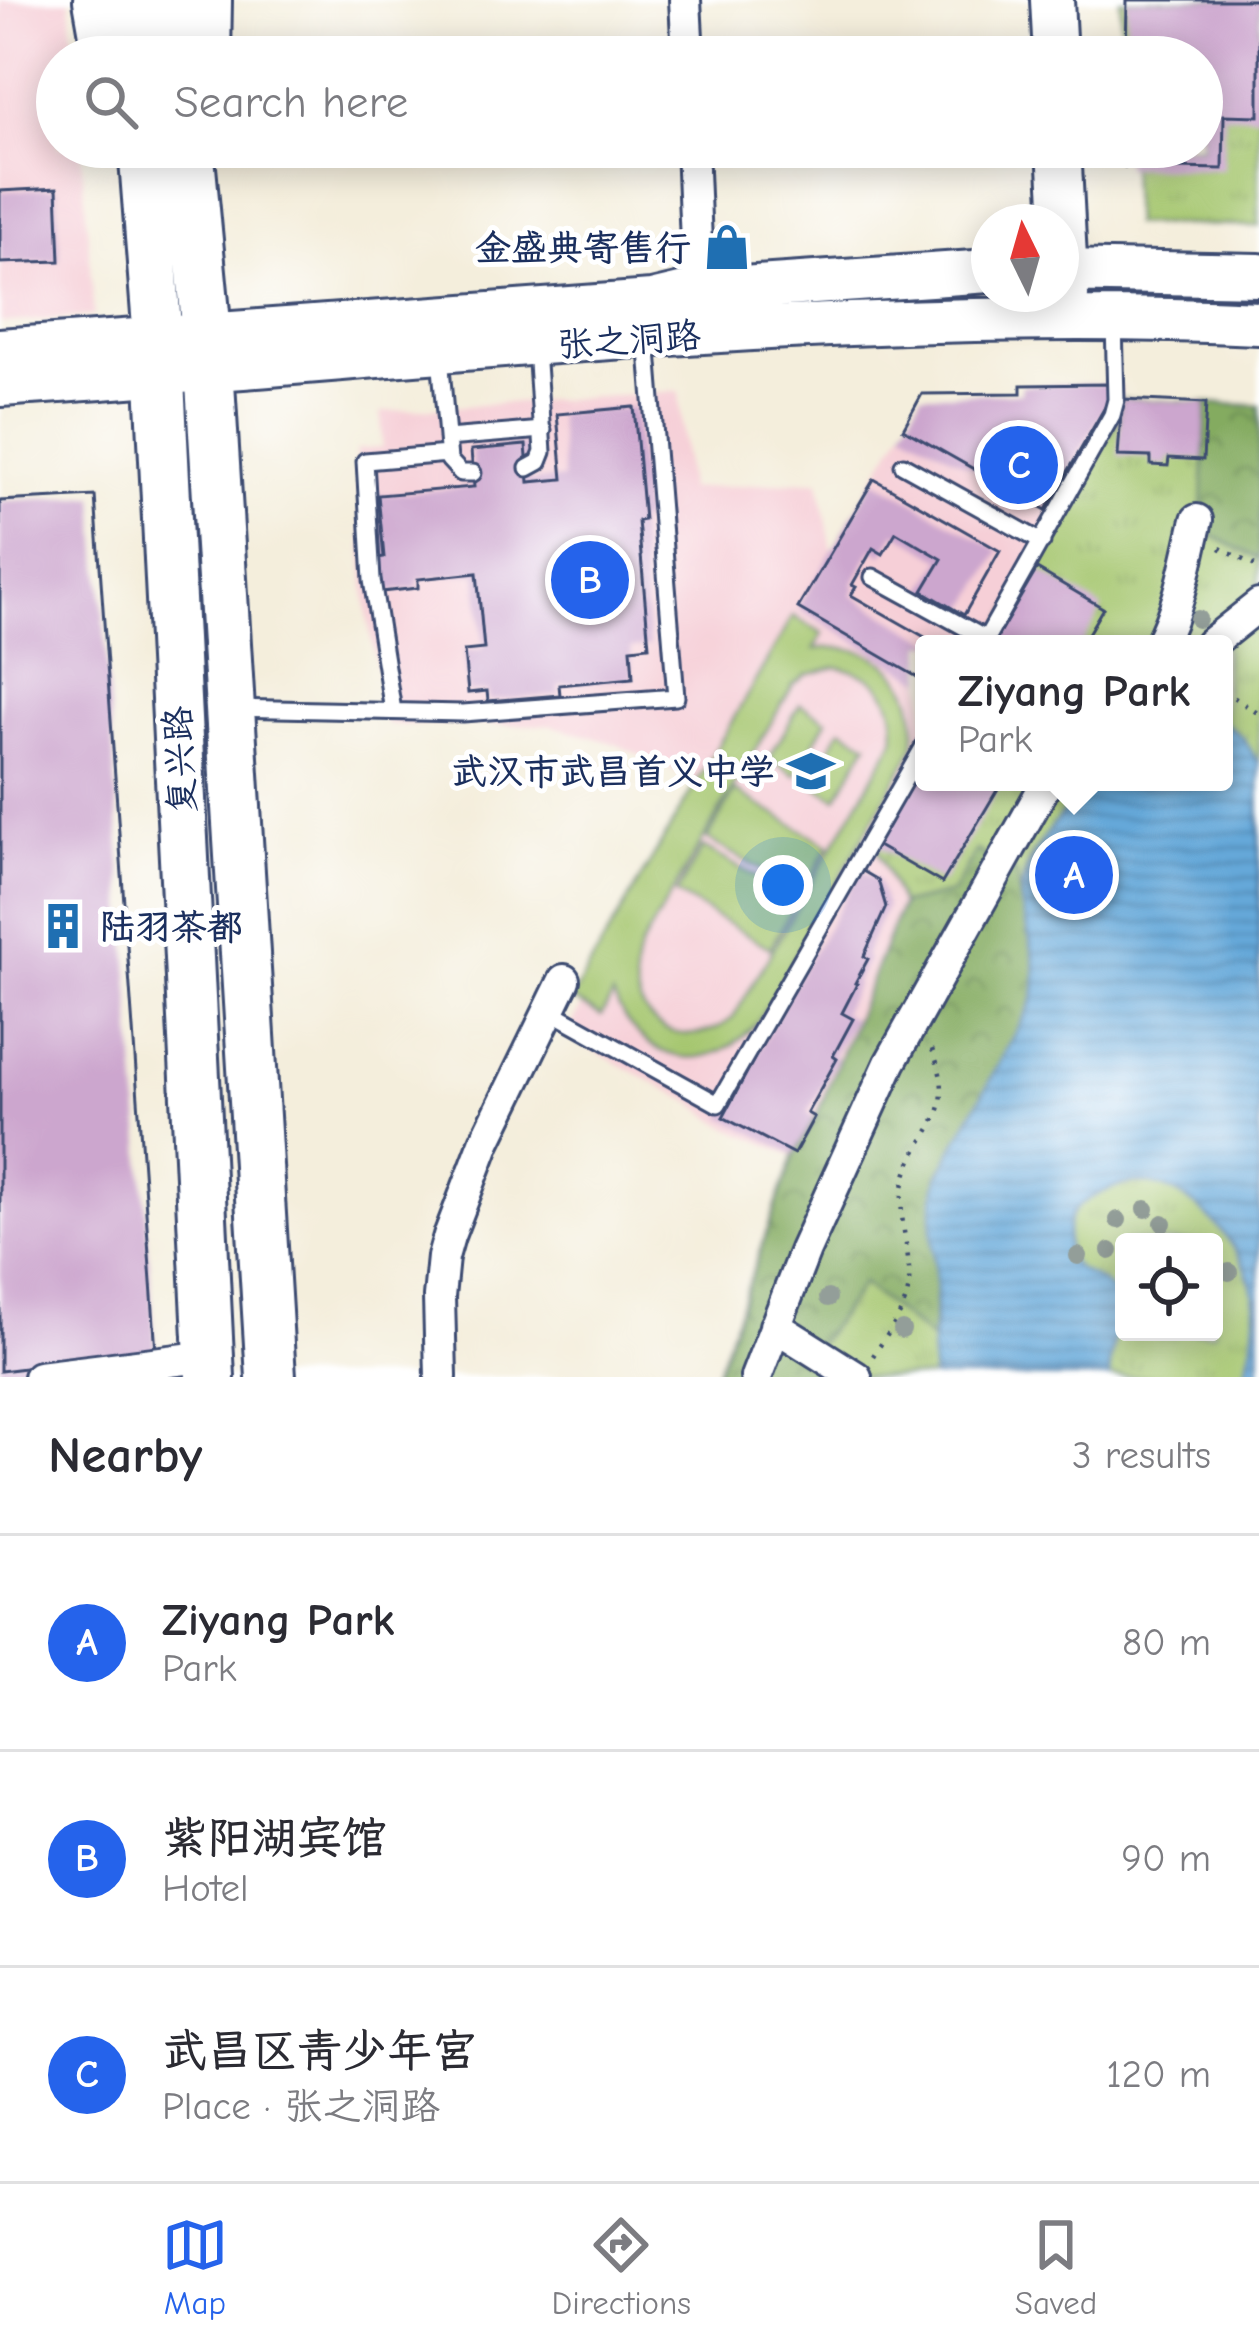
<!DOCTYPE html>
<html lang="en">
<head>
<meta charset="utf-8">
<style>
	:root { --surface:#fff; --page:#f2f2f3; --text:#2b2b33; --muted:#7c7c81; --line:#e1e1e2; --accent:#2563eb }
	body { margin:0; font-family:"Comic Neue","LXGW WenKai TC",sans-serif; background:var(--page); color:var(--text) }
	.controls { position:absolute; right:36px; bottom:36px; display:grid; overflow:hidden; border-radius:12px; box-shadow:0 6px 30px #0003 }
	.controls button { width:108px; height:108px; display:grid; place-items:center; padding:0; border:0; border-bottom:3px solid var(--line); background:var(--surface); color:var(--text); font:60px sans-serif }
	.compass { position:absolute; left:971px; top:204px; width:108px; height:108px; border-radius:50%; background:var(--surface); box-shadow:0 6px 30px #0003; rotate:355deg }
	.you { position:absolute; left:783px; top:885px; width:42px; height:42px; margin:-30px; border:9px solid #fff; border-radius:50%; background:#1a73e8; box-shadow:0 0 0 18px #1a73e833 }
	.badge { display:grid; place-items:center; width:78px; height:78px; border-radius:50%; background:var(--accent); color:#fff; font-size:39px; font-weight:700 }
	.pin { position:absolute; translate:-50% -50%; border:6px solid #fff; box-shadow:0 3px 12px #0006 }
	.popup { position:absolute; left:915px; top:635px; width:318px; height:156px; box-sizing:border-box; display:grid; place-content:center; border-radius:12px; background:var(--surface); filter:drop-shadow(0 3px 9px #0005); font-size:39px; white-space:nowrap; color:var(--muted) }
	.popup b { font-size:45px; color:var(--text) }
	.popup::after { content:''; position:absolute; left:50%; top:100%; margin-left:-24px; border:24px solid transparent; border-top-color:var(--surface) }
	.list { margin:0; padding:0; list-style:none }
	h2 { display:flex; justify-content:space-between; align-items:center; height:156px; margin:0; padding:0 48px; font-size:51px }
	h2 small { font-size:39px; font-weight:400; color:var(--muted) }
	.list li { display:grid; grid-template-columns:78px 1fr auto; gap:36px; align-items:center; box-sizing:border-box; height:216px; padding:0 48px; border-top:3px solid var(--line) }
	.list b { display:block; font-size:45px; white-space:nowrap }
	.list p { margin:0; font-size:39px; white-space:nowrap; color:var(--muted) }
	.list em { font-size:39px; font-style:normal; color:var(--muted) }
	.icon { flex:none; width:66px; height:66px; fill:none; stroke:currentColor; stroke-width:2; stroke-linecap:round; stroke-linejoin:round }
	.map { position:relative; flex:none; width:1259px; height:1377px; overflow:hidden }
	.search { position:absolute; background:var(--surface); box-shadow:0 6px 30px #0003; left:36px; right:36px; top:36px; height:132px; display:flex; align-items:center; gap:30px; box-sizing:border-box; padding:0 42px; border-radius:66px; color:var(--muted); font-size:45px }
	.sheet { height:804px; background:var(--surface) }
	nav { display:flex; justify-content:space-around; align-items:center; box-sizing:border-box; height:168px; border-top:3px solid var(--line); background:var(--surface); font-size:33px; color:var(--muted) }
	nav a { display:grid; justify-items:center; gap:6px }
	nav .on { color:var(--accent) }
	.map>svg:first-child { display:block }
	.built { fill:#f6cfd7 }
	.grass { fill:url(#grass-tufts); stroke:#607a66; stroke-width:3; fill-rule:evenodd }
	.forest { fill:url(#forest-crowns); stroke:#506d60; stroke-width:3 }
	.pitch { fill:#a5c66e; stroke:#607a66; stroke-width:3; fill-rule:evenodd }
	.water { fill:url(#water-rules); stroke:#406c9c; stroke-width:3 }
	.building { fill:#cca6ce }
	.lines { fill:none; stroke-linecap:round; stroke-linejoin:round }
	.lane-casing { stroke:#3c4c71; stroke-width:21 }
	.street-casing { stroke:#3c4c71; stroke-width:36 }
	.secondary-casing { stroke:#3c4c71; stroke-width:48 }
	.primary-casing { stroke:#3c4c71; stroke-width:54 }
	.path { stroke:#3c4c71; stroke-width:4.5; stroke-dasharray:3 9; stroke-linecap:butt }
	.lane { stroke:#fff; stroke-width:15 }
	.street { stroke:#fff; stroke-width:30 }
	.secondary { stroke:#fff; stroke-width:42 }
	.primary { stroke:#fff; stroke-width:48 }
	.tree { fill:#939e99 }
	.labels { text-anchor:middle; stroke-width:10; stroke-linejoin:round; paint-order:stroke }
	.poi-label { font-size:36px; font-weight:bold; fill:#1b2f5e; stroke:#fff; text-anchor:end }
	.street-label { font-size:36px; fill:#1b2f5e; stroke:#fff }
</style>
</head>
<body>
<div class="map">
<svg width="1259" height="1377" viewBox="0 0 1259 1377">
	<defs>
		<pattern id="grass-tufts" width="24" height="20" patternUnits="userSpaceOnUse" patternTransform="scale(3)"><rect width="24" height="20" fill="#a5c66e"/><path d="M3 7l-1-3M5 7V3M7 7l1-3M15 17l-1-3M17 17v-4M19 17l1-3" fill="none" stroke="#8daa62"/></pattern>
		<pattern id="forest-crowns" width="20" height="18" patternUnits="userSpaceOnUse" patternTransform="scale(3)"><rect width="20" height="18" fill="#84ab61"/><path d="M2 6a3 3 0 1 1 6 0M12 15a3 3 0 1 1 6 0" fill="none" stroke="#6b8c53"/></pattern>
		<pattern id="water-rules" width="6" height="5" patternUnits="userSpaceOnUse" patternTransform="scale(3)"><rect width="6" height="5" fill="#65a8d9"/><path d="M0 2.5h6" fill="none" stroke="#5289b3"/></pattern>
	</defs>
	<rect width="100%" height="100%" fill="#fff"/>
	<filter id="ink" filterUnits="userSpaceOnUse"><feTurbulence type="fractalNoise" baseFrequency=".00833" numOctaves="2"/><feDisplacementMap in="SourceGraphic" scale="24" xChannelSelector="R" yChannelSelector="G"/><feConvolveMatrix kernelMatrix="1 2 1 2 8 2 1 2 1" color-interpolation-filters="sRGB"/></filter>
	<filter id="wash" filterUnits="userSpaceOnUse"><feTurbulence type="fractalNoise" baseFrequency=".004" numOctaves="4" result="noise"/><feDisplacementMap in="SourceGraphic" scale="48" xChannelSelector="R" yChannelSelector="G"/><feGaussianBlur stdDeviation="2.7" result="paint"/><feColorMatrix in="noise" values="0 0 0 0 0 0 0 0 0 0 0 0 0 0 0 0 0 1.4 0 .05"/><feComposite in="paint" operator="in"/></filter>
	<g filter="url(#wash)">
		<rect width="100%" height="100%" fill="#f4eedc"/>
		<!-- built -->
		<path class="built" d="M0 0H70L74 57H57V147H81L94 316 0 323Z
			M1121 384V415L990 644H924V760L876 845 902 904 816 1117 794 1156 727 1127 689 1101 565 1036 582 1006 571 999 697 782 616 744 550 725H387L367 616 356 450 382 448 381 412 679 391 688 489 819 480 832 550 903 429 1046 510 1109 400Z"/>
		<!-- grass -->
		<path class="grass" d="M1120 0H1259V226L1133 224 1129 147H1202V57H1123Z
			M1122 399 1259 406V1377H715L794 1156 816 1117 901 905 875 845 924 760V782H1224V644H990L1121 415ZM1124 1242H1214V1332H1124Z"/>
		<!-- forest -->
		<path class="forest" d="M1206 403 1259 406V559L1205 532 1202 511Z
			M976 850 1016 873 1021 903 1037 962V987L936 1292 932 1340 862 1284 808 1358 828 1375 827 1377H715L794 1156 816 1117 902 904 952 893Z"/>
		<!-- pitch -->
		<path class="pitch" d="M793 616 823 633 815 649C882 640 923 680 914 748L760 1018C713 1080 642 1066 613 996L601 1016 571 999ZM836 667C879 673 899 698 894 741L733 1018C677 1061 617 1014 640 948L793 685 806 675Z
			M800 704 827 720 796 775 769 759Z
			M841 728 868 743 837 798 810 783Z
			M735 791 829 845 802 893 707 839Z
			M703 847 797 900 770 948 676 894Z"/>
		<!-- water -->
		<path class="water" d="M1224 722 1244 739 1259 764V1377H1245C1252 1351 1258 1322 1254 1295 1247 1249 1191 1185 1143 1183 1128 1182 1112 1187 1099 1194 1084 1201 1071 1209 1068 1225 1058 1283 1097 1265 1114 1296 1126 1317 1106 1352 1110 1377H933C928 1348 937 1320 936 1290 934 1244 927 1222 939 1175L1033 1001C1042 966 1028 940 1022 906 1014 865 1063 813 1088 782H1224Z"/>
		<g id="blocks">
			<!-- building -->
			<path class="building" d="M1127 0H1259V116L1224 115 1223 169 1125 167V147H1202V57H1126Z
				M57 188 60 261 0 263V191Z
				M1109 384V400L1046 510 903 429 922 394 1021 393V385Z
				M1122 399 1206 403 1203 460 1169 458 1168 466 1151 465V457L1118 456Z
				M634 407 644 520 638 521 649 646 631 648 633 678 559 685 560 695 488 701 487 691 468 693 464 651 484 649 477 573 418 579V588L381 592 378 558 384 557 378 495 474 487 471 450 526 445 529 482 563 479 557 414Z
				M874 479 1000 551 964 615 923 591 942 559 896 532 883 554 873 548 852 585 856 587 851 595 937 644H924V681L798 608Z
				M95 496 156 1352 0 1371V501Z
				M1037 569 1103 608 1082 644H993Z
				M924 763V782H1002L942 883 876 845Z
				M861 870 878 880 886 907 864 956 868 959 855 983 857 984 842 1013 853 1019 833 1056 837 1059 807 1113 814 1117 794 1154 723 1117 793 986Z"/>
		</g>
	</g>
	<g filter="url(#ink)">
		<use href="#blocks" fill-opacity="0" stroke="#3c4c71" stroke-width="3"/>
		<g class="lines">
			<defs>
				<path id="lane" d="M440 356 449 460 461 473H473
					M447 438 543 430
					M903 465 1042 542
					M528 468 539 462 543 452 536 348
					M873 577 986 639
					M983 644 1112 415 1116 400 1114 322
					M233 708 463 713 676 697 647 338
					M393 711 372 580 365 461 448 454
					M549 1010 718 1104 924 746"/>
				<path id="street" d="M685 0 688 57
					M692 147 698 291
					M1160 644C1180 606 1187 562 1197 520
					M1210 644 1259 605
					M775 1326 856 1377
					M39 1377 210 1356
					M441 1377 439 1297 443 1257 449 1236 485 1142 564 980
					M756 1377 805 1250 890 1063 1047 782"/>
				<path id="secondary" d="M95 0 105 57
					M1052 0 1055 57
					M209 57 210 0
					M1059 147 1067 296
					M1061 271 1259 275
					M0 350 652 302 698 291 989 271
					M0 385C419 358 839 304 1259 323"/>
				<path id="primary" d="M131 0 136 57
					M176 0 181 57
					M143 147 158 340 210 1377
					M189 147 207 334 271 1377"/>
			</defs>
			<!-- lane casing -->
			<use href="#lane" class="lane-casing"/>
			<!-- street casing -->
			<use href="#street" class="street-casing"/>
			<!-- secondary casing -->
			<use href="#secondary" class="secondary-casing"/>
			<!-- primary casing -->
			<use href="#primary" class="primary-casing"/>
			<!-- path -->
			<path class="path" d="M1220 548 1259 568
				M1224 691 1259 714
				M873 1356C884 1339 900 1319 906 1299 917 1265 896 1224 903 1187 916 1126 963 1120 931 1047"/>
			<!-- lane -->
			<use href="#lane" class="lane"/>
			<!-- street -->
			<use href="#street" class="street"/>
			<!-- secondary -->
			<use href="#secondary" class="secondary"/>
			<!-- primary -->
			<use href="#primary" class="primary"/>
		</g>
		<!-- trees -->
		<g class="tree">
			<circle cx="1198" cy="619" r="9"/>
			<circle cx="1146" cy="1209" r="9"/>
			<circle cx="1118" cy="1220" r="9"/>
			<circle cx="1163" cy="1223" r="9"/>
			<circle cx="1110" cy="1251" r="9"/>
			<circle cx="1078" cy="1256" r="9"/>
			<circle cx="1229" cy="1272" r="9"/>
			<circle cx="828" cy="1298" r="9"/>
			<circle cx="902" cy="1330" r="9"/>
		</g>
	</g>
	<!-- icons -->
	<defs>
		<symbol id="shop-bare" viewBox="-9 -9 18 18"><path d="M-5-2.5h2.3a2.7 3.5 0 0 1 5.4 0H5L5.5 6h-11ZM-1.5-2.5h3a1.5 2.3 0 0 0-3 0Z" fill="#1f6fb2" stroke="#fff" stroke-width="2.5" paint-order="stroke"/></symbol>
		<symbol id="school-bare" viewBox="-9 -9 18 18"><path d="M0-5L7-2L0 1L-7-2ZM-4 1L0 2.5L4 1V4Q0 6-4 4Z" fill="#1f6fb2" stroke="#fff" stroke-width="2.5" paint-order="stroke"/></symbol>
		<symbol id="building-bare" viewBox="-9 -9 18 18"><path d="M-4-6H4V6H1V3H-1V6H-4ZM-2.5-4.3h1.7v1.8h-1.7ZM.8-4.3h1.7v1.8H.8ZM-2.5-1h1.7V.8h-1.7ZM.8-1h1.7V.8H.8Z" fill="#1f6fb2" stroke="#fff" stroke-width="2.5" paint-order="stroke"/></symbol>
	</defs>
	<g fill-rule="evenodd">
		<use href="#shop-bare" x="694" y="214" width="66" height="66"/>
		<use href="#school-bare" x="778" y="738" width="66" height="66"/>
		<use href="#building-bare" x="30" y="893" width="66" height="66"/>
	</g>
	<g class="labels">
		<!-- poi labels -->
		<g class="poi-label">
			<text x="691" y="260">金盛典寄售行</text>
			<text x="775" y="784">武汉市武昌首义中学</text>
			<text x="99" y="939" text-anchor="start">陆羽茶都</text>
		</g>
		<!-- street labels -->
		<g class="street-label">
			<text transform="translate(629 339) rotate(-4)" y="13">张之洞路</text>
			<text transform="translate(179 760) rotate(-93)" y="13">复兴路</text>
		</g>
	</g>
</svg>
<div class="controls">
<button><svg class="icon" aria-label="locate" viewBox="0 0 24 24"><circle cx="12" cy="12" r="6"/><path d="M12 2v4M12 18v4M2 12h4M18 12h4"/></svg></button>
</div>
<svg class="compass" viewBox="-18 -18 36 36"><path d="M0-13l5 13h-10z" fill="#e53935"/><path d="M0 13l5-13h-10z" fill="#7c7c81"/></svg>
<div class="you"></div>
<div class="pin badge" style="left:1074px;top:875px">A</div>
<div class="popup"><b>Ziyang Park</b>Park</div>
<div class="pin badge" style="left:590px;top:580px">B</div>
<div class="pin badge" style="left:1019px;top:465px">C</div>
<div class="search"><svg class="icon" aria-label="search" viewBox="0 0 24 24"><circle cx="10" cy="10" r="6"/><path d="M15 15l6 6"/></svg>Search here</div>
</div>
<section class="sheet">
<h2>Nearby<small>3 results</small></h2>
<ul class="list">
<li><span class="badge">A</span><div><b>Ziyang Park</b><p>Park</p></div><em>80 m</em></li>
<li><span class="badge">B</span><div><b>紫阳湖宾馆</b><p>Hotel</p></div><em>90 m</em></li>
<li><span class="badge">C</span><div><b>武昌区青少年宫</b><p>Place · 张之洞路</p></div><em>120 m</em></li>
</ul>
</section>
<nav>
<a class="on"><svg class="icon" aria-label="map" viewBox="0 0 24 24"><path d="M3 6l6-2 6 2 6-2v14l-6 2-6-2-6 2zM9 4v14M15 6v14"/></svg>Map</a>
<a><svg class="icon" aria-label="directions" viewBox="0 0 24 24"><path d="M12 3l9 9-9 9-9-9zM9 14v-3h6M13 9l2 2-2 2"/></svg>Directions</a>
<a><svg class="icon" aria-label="saved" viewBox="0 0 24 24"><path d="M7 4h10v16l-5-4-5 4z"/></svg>Saved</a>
</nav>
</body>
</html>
